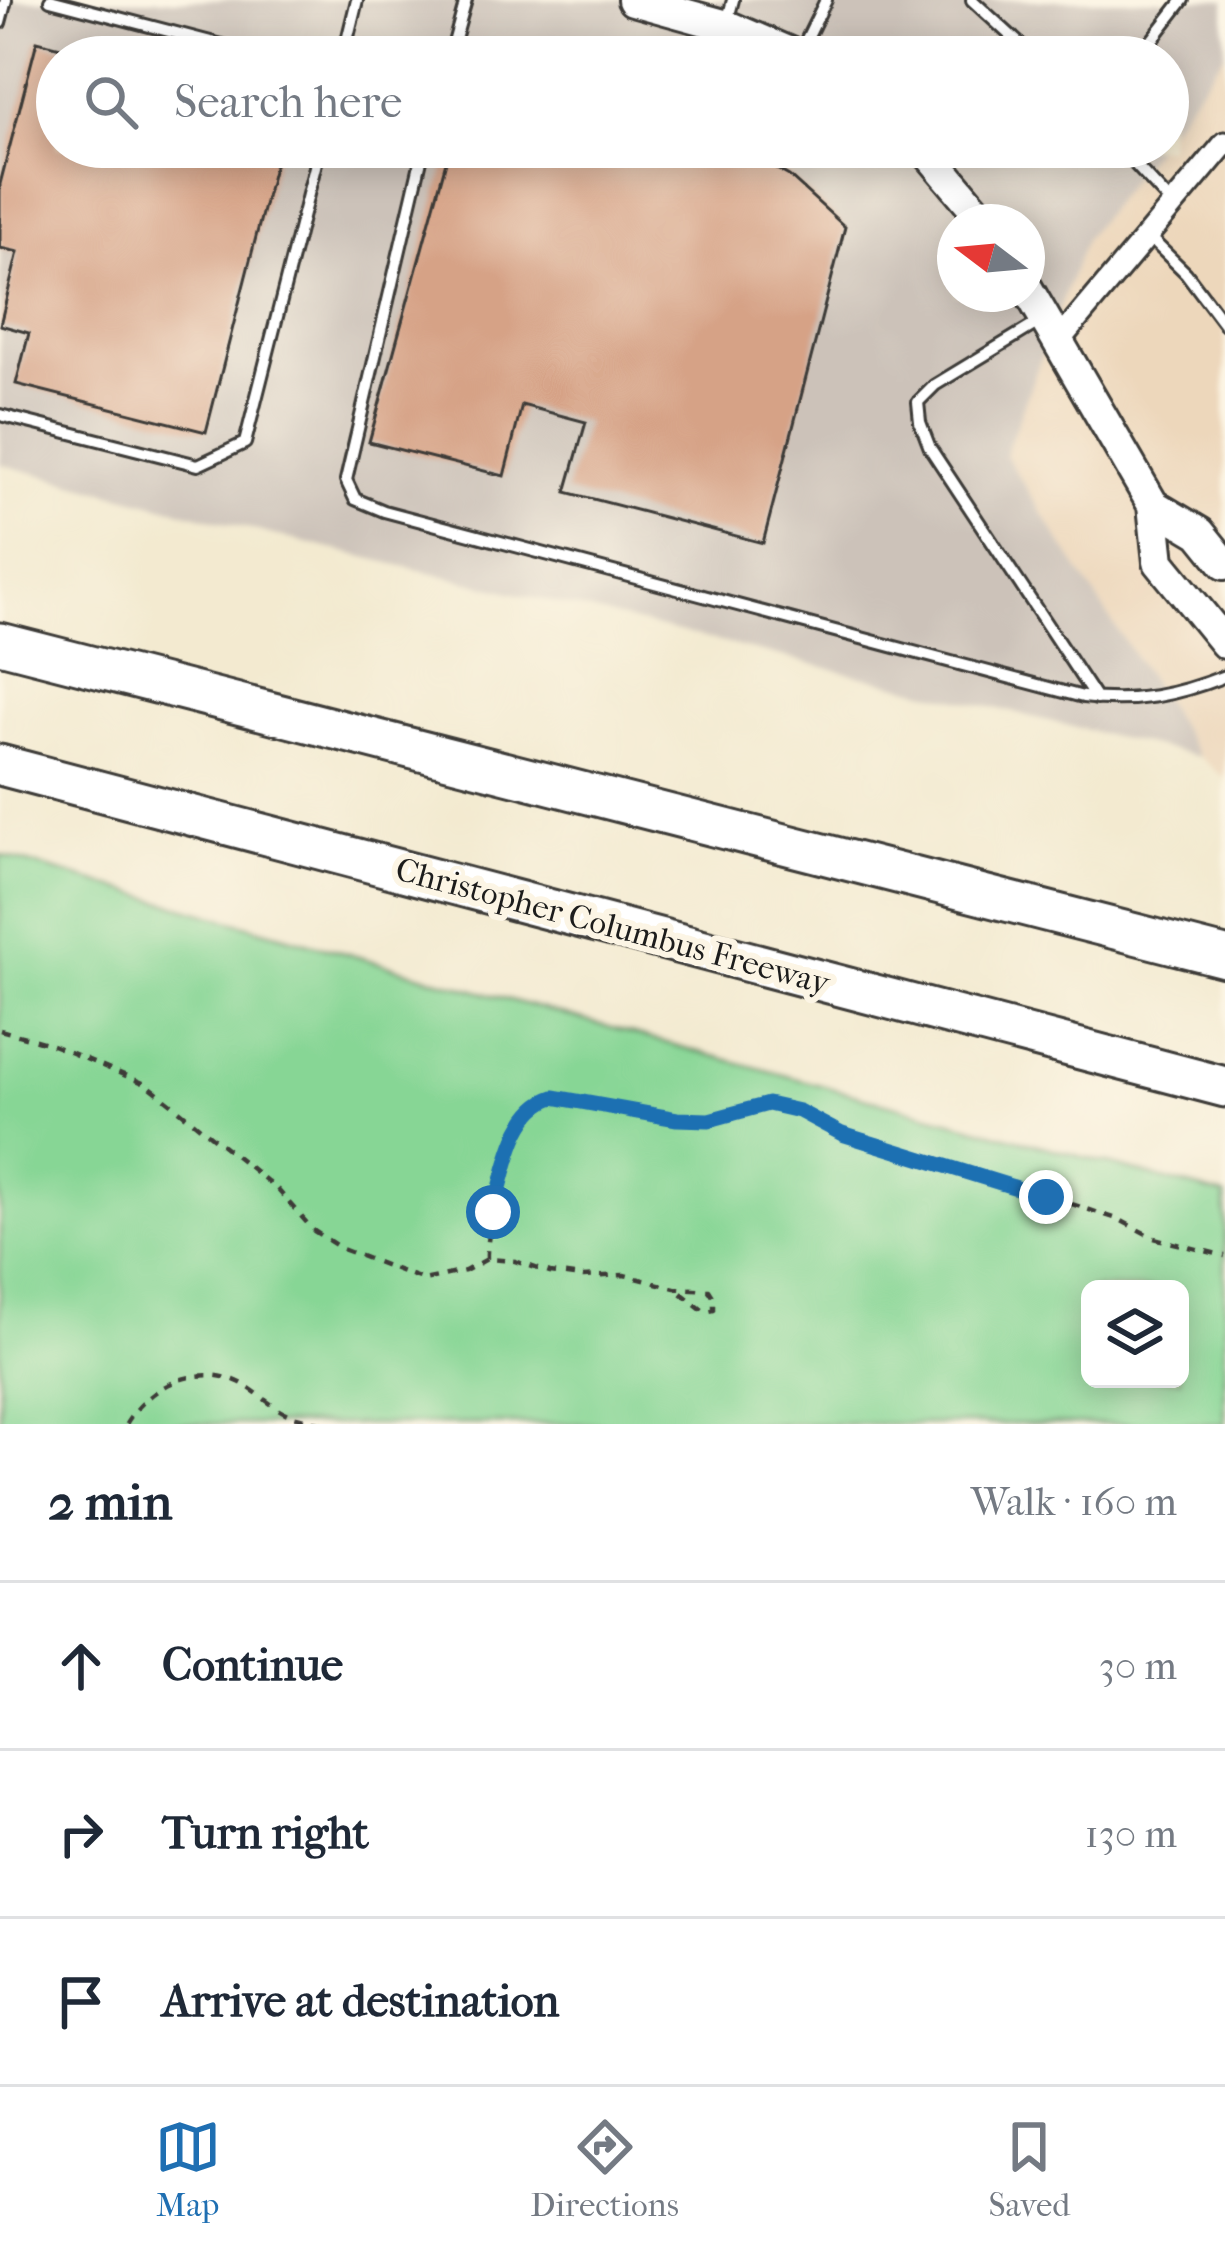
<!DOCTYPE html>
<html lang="en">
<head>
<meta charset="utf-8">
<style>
	:root { --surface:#fff; --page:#f2f2f3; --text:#1f2937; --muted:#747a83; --line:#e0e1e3; --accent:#1f6fb2 }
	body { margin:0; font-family:"IM FELL French Canon",serif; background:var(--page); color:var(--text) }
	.controls { position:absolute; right:36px; bottom:36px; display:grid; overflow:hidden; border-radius:18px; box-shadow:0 6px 30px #0003 }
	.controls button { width:108px; height:108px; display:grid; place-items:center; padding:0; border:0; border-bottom:3px solid var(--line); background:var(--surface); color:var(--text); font:60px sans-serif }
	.compass { position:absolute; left:937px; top:204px; width:108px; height:108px; border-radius:50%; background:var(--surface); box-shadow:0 6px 30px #0003; rotate:286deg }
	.stop { position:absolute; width:36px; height:36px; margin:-27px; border:9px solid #1f6fb2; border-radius:50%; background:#fff }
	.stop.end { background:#1f6fb2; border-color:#fff; box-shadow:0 3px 12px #0008 }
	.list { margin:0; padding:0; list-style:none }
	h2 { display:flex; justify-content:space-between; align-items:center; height:156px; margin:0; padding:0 48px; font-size:51px }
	h2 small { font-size:39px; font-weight:400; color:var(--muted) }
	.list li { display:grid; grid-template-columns:78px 1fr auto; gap:36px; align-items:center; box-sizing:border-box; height:168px; padding:0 48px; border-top:3px solid var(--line) }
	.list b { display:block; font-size:45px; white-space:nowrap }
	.list em { font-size:39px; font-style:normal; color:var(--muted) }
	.icon { flex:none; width:66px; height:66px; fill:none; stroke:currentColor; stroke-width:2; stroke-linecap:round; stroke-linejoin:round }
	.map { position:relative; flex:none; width:1225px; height:1424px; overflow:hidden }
	.search { position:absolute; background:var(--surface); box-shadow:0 6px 30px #0003; left:36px; right:36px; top:36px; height:132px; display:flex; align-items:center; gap:30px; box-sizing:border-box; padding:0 42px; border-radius:66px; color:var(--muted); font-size:45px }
	.sheet { height:660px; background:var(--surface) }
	nav { display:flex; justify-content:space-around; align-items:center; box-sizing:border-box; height:168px; border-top:3px solid var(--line); background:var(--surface); font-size:33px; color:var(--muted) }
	nav a { display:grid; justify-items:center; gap:6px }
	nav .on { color:var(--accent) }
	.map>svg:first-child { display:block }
	.built { fill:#edd7bb }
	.industrial { fill:#ccc2b9; fill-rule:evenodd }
	.green { fill:#87d695; stroke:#527958; stroke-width:3; fill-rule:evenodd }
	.building { fill:#d6a286 }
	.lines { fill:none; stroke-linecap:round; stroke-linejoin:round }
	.lane-casing { stroke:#3c3b37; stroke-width:16 }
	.street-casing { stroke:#3c3b37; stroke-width:27 }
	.secondary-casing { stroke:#3c3b37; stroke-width:36 }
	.highway-casing { stroke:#3c3b37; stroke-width:45 }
	.path { stroke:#3c3b37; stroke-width:4.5; stroke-dasharray:9 9; stroke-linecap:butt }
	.lane { stroke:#fff; stroke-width:10 }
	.street { stroke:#fff; stroke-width:21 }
	.secondary { stroke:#fff; stroke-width:30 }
	.highway { stroke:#fff; stroke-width:39 }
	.route { stroke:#1f6fb2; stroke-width:15 }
	.labels { text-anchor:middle; stroke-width:12; stroke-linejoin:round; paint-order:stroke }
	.street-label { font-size:33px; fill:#1c1c1c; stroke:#fcf5e5 }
</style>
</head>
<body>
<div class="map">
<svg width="1225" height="1424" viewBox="0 0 1225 1424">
	<rect width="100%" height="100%" fill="#fcf5e5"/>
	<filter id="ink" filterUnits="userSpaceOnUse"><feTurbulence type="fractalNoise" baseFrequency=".00833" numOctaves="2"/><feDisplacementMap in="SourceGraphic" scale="24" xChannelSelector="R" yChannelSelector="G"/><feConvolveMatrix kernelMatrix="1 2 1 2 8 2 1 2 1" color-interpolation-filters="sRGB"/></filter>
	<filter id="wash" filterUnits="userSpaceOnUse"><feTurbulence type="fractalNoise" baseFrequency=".004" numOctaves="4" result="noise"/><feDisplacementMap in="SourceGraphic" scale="48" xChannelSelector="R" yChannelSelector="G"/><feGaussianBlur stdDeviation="2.7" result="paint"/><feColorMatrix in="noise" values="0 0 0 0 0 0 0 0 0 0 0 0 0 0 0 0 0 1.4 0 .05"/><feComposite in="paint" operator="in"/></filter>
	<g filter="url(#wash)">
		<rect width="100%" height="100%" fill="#f3ead0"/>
		<!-- built -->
		<path class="built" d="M1225 54V778L1199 757 1005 455 1085 239 1155 147H1168V129Z"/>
		<!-- industrial -->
		<path class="industrial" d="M0 0H1225V54L1168 129V57H57V147H1155L1085 239 1005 455 1199 757 273 535 0 464ZM955 222H1027V294H955Z"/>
		<!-- green -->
		<path class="green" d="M0 855 499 997 1225 1196V1424H0ZM1090 1289H1180V1379H1090Z"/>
		<g id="blocks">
			<!-- building -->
			<path class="building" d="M37 41 92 55 57 57V147H279L206 432 16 384 29 333 0 325 18 252 0 248V184Z
				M450 147H738L789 176 845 227 763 543 566 492 586 422 522 405 504 476 369 442Z"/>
		</g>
	</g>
	<g filter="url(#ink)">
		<use href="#blocks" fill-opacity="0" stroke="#3c3b37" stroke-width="3"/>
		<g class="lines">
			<defs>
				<path id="lane" d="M50 0 268 57
					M972 0 1034 57
					M727 22 733 0
					M0 23 6 0
					M801 51 826 0
					M343 57 357 0
					M450 57 466 0
					M1139 57 1183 0
					M424 147 346 480 355 499 384 511 1083 697C1135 704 1177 695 1225 676
					M1119 147 1171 203
					M1147 235 1186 273 1225 325
					M1039 322 935 385 918 402 920 422 930 448 1096 699
					M0 415 198 465 245 443 320 147"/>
				<path id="street" d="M1058 342 1225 143"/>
				<path id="secondary" d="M633 0 727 26 799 57
					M923 147 986 222
					M1027 288 1153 505 1159 562 1225 643
					M1153 505 1200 533 1225 564"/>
				<path id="highway" d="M0 643 1225 957
					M0 765 1225 1087"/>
			</defs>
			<!-- lane casing -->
			<use href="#lane" class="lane-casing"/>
			<!-- street casing -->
			<use href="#street" class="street-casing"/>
			<!-- secondary casing -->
			<use href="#secondary" class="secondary-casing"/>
			<!-- highway casing -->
			<use href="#highway" class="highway-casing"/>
			<!-- path -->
			<path class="path" d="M0 1030 50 1044 148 1085 277 1189 314 1231 342 1249 392 1268 424 1280 465 1271 487 1259 515 1261 550 1273 583 1277 624 1275 675 1288 709 1290 714 1298V1310L705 1312 675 1288
				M487 1259C485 1228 515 1113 544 1100 554 1095 641 1114 660 1117 677 1119 697 1123 714 1118 734 1113 754 1102 775 1106 803 1111 824 1129 850 1137 940 1164 1031 1190 1120 1220L1154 1238 1225 1256
				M126 1424C149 1386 197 1362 241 1383 258 1392 272 1408 290 1415 302 1419 315 1421 327 1424"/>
			<!-- lane -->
			<use href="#lane" class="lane"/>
			<!-- street -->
			<use href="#street" class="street"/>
			<!-- secondary -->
			<use href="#secondary" class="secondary"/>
			<!-- highway -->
			<use href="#highway" class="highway"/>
		</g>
	</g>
	<g class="lines" filter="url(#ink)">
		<!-- route -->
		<path class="route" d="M493 1212C506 1174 512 1110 554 1097L677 1119 709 1120 768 1104 799 1111 842 1134 1046 1197"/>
	</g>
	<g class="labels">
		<!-- street labels -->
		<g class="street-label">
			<text transform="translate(613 925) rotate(15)" y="12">Christopher Columbus Freeway</text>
		</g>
	</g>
</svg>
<div class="controls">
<button><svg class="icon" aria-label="layers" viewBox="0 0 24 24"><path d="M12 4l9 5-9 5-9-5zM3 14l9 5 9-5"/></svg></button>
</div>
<svg class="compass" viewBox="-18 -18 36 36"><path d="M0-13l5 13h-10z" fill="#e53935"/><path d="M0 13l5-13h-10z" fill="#747a83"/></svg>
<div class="stop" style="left:493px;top:1212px"></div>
<div class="stop end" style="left:1046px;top:1197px"></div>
<div class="search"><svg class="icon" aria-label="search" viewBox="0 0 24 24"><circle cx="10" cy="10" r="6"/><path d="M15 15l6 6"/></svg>Search here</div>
</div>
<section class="sheet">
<h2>2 min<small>Walk · 160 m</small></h2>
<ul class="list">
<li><svg class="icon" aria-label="ahead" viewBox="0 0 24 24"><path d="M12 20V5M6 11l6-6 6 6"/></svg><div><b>Continue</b></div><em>30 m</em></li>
<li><svg class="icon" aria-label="right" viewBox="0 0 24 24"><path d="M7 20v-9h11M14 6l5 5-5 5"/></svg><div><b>Turn right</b></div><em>130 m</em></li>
<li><svg class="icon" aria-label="arrive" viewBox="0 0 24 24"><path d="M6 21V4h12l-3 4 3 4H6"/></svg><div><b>Arrive at destination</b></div></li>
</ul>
</section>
<nav>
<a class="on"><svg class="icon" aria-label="map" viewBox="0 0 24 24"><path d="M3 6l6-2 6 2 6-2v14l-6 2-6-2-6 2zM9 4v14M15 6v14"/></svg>Map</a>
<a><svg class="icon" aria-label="directions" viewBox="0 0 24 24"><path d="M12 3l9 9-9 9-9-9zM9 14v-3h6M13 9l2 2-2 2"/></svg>Directions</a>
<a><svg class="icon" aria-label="saved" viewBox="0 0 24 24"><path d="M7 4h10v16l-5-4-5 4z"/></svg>Saved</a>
</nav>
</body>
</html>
